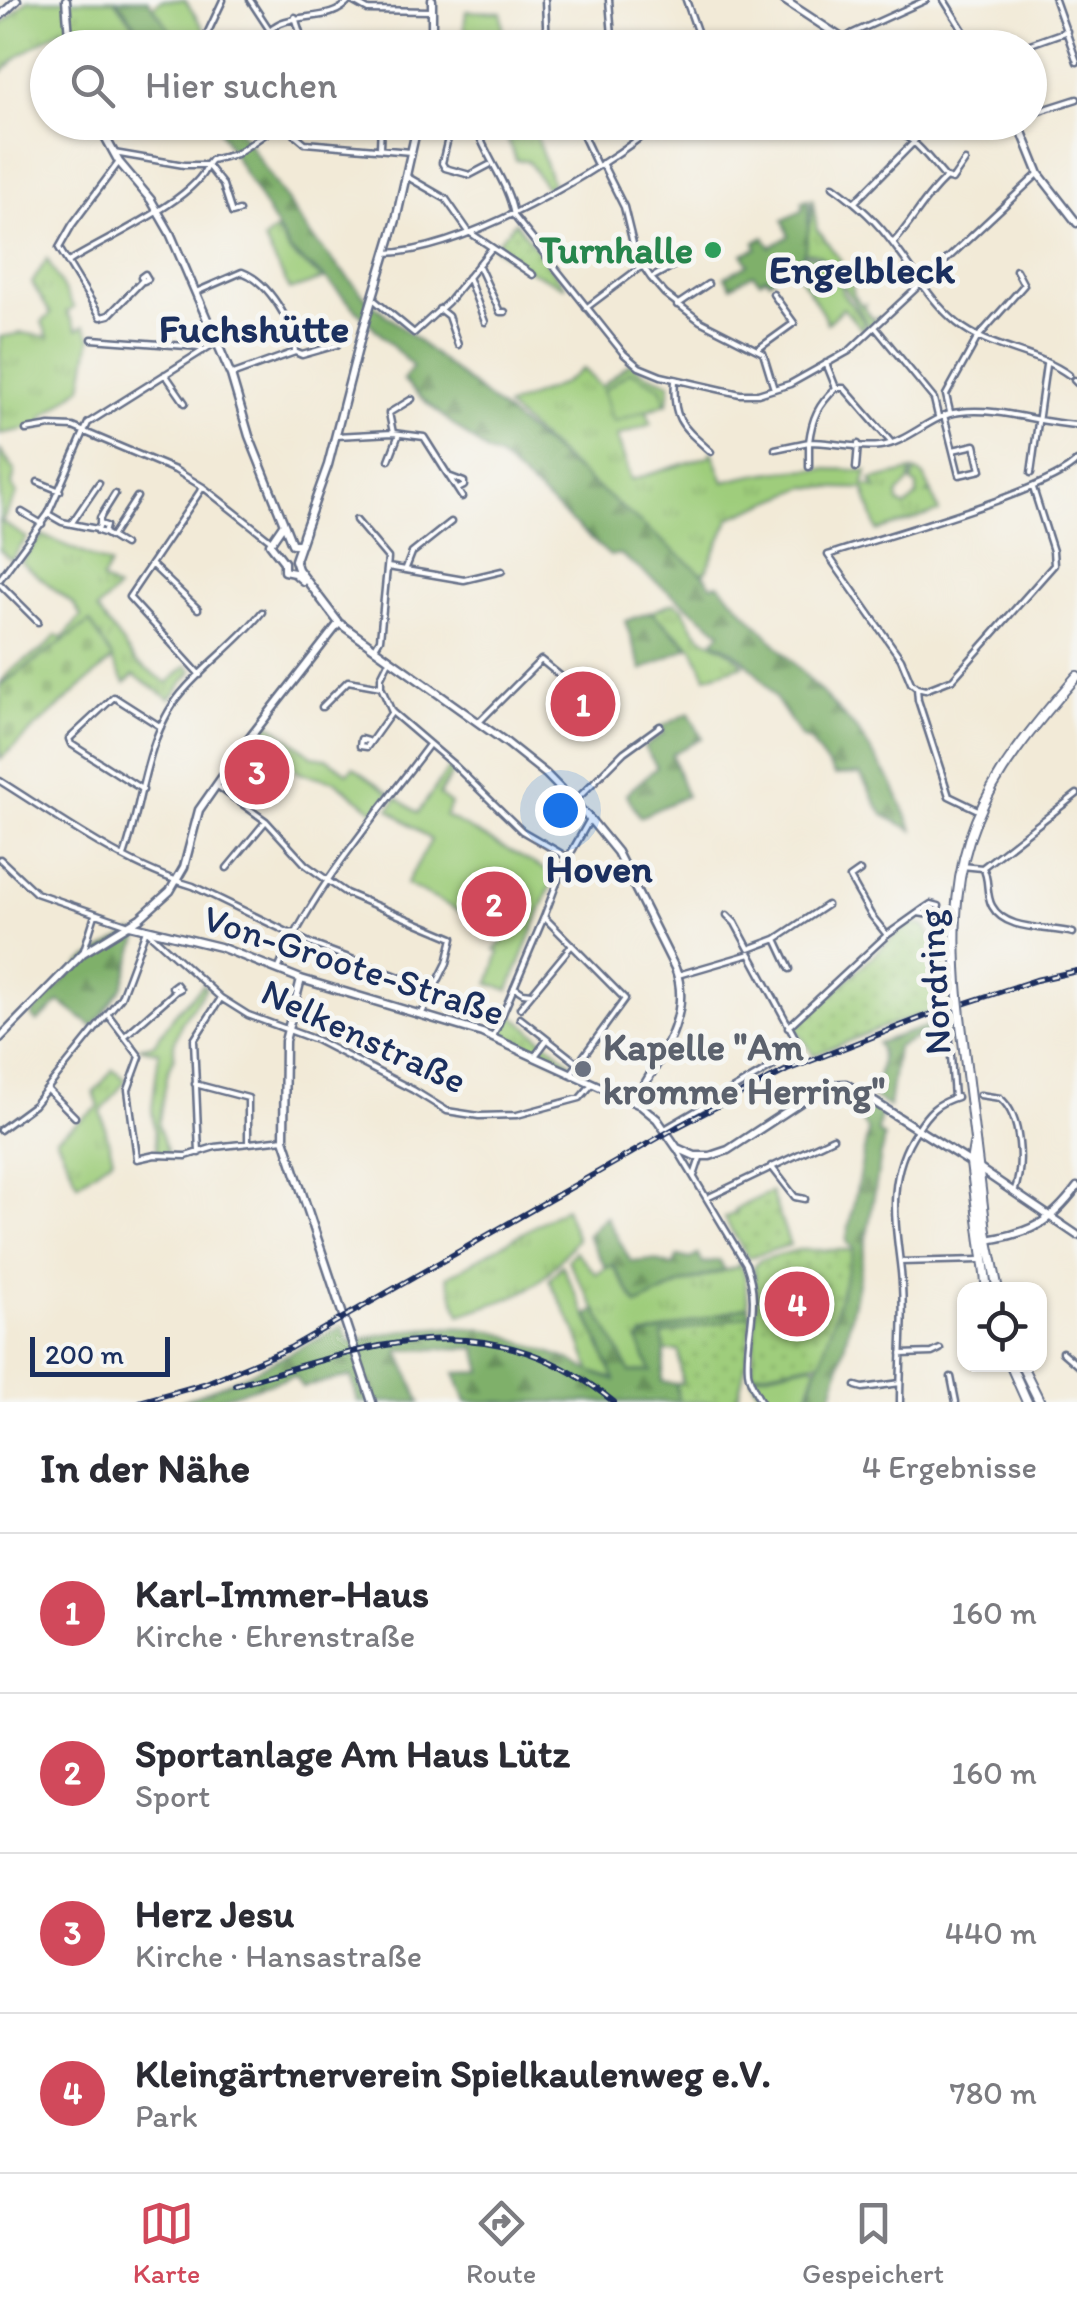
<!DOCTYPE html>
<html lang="de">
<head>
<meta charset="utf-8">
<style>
	:root { --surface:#fff; --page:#f2f2f3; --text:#2b2b33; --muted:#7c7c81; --line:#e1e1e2; --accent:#d1495b }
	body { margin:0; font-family:Itim,sans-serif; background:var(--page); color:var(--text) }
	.controls { position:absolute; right:30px; bottom:30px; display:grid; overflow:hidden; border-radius:20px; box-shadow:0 2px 8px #0004 }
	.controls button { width:90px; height:90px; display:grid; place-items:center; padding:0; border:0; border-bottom:2px solid var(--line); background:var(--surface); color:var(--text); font:50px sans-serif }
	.scale { position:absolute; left:30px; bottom:25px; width:140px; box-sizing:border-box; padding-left:10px; border:5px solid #1b2f5e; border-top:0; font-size:28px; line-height:35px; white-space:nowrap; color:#1b2f5e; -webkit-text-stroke:8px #f6f6f2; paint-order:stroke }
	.you { position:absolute; left:560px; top:810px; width:35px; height:35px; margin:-25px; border:8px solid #fff; border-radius:50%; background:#1a73e8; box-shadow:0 0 0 15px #1a73e833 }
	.badge { display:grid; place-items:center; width:65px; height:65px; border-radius:50%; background:var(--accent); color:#fff; font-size:32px; font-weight:700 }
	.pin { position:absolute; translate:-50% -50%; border:5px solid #fff; box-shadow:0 2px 10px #0006 }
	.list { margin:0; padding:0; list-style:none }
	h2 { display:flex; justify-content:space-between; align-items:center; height:130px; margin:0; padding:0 40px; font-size:42px }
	h2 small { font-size:32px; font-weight:400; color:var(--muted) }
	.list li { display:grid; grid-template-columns:65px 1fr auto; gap:30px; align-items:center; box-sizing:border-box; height:160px; padding:0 40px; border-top:2px solid var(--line) }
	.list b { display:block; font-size:38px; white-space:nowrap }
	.list p { margin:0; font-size:32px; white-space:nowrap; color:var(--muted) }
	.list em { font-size:32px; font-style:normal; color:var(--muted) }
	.icon { flex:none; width:55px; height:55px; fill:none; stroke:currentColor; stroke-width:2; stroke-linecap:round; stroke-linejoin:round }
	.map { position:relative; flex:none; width:1077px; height:1402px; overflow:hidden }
	.search { position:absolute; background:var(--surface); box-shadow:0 2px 8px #0004; left:30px; right:30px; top:30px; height:110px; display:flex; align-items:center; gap:25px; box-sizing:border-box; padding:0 35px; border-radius:55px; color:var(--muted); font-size:38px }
	.sheet { height:770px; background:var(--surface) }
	nav { display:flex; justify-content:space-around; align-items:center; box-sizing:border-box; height:140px; border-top:2px solid var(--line); background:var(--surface); font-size:28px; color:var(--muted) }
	nav a { display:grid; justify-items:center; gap:5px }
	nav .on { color:var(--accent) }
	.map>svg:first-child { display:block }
	.grass { fill:url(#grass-tufts); stroke:#5d7e6c; stroke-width:2.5 }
	.forest { fill:url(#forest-firs); stroke:#4d7064; stroke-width:2.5 }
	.cemetery { fill:url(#cemetery-stones); stroke:#5d7e6c; stroke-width:2.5 }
	.park { fill:#9fcd7b; stroke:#5d7e6c; stroke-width:2.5 }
	.garden { fill:url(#garden-dots); stroke:#5d7e6c; stroke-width:2.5 }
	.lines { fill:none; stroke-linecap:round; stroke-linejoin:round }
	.street-casing { stroke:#667088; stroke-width:9 }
	.secondary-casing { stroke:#667088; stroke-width:11 }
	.primary-casing { stroke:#667088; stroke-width:12 }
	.street { stroke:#fff; stroke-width:4 }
	.secondary { stroke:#fff; stroke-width:6 }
	.primary { stroke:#fff; stroke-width:8 }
	.rail-casing { stroke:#1b2f5e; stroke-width:6 }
	.rail { stroke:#f6f6f2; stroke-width:2.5; stroke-dasharray:8; stroke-linecap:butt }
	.primary-bridge-casing { stroke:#667088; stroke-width:12; stroke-linecap:butt }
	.primary-bridge { stroke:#fff; stroke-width:8 }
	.leisure-dot { fill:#2e9e5b; stroke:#f6f6f2; stroke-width:4 }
	.worship-dot { fill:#6b7280; stroke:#f6f6f2; stroke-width:4 }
	.labels { text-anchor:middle; stroke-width:10; stroke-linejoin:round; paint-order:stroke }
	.leisure-label { font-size:38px; font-weight:bold; fill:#27864d; stroke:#f6f6f2; text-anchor:end }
	.street-label { font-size:38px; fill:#1b2f5e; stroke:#f6f6f2 }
	.worship-label { font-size:38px; font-weight:bold; fill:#5b616d; stroke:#f6f6f2; text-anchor:start }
	.neighbourhood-label { font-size:40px; font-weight:bold; fill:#1b2f5e; stroke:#f6f6f2 }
</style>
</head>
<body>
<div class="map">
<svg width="1077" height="1402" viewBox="0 0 1077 1402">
	<defs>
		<pattern id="grass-tufts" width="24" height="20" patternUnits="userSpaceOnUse" patternTransform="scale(2.5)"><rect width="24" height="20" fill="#9fcd7b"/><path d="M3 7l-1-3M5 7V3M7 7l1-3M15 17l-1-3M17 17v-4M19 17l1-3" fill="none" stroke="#88b06d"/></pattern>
		<pattern id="forest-firs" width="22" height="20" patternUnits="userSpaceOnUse" patternTransform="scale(2.5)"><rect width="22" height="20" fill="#7fb06b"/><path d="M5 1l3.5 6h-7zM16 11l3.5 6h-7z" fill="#67905b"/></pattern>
		<pattern id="cemetery-stones" width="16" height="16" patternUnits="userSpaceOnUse" patternTransform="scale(2.5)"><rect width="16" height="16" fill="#9fcd7b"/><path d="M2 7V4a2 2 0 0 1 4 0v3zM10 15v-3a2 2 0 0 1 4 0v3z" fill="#88b06d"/></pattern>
		<pattern id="garden-dots" width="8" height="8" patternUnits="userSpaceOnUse" patternTransform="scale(2.5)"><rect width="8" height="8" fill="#9fcd7b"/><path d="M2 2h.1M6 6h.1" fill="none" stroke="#88b06d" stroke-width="1.8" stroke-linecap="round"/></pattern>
	</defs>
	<rect width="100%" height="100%" fill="#f6f6f2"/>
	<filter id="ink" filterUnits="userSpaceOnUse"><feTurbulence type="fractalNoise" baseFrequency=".01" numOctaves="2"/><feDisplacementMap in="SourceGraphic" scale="20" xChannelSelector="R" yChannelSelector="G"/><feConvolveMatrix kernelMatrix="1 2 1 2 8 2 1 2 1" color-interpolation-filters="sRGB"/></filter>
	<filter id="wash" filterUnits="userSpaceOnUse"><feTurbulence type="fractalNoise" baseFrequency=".0048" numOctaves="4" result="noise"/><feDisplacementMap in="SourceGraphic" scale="40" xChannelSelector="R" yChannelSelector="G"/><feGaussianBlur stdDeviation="2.25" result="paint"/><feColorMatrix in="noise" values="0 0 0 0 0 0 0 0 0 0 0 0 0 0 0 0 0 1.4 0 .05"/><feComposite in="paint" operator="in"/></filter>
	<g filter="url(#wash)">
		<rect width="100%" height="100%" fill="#f2ead7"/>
		<!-- grass -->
		<path class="grass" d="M28 0H114L152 47H66L63 28 19 56 0 74V26Z
			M528 123H532L552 183 547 189 528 161 516 160 508 141 530 130Z
			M812 198 817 229 841 261 835 269 843 273 841 276 847 282 851 281 854 296 862 306 865 304V309L873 319 877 318 868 328C866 319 828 260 819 255 815 253 809 253 803 252L811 219Z
			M276 230 290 253 323 279 290 290 264 240Z
			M802 255 819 258 840 283 842 293 863 319 864 332 843 308 827 323C818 302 806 287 794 269Z
			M47 259 74 308 67 312 77 330 84 326 91 337 82 387 42 418 48 425 0 434V337L22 333 48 337 42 322 51 314 32 283Z
			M630 363 642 372 670 383 668 403 647 411 651 424 617 436 631 480 709 456 712 451 724 482C770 468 819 467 867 471L864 485 876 488 871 480 912 471 909 482 897 495 898 503 905 507 917 496V486L912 482 915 471 924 476 931 491 928 493H932L939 512 877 531 864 489 806 487 730 518 704 575 619 509 506 407 562 384 583 369 601 387Z
			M0 450 15 471 12 485 17 494 2 522 27 538 11 560 0 550Z
			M42 535 110 565 102 580 117 590 97 610 137 663 168 683 187 665 192 671 170 699 134 675 125 683 90 622 0 685C15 658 40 659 56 635L63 638 81 616 74 605 21 562Z
			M674 603 683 608C699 650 720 637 744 665L706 677 693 648 651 612Z
			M514 1016 571 1063 565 1066 496 1032Z
			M113 1069 126 1080 101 1112 113 1158 78 1183 56 1138 99 1107 94 1093Z
			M565 1208 577 1239C564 1254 550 1274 534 1285 513 1300 484 1306 460 1315L447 1277Z
			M575 1251 596 1274 612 1265 637 1305 682 1284 737 1267 739 1263 745 1276 748 1306 643 1336 638 1341 651 1371 630 1372 568 1260Z
			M562 1265 617 1380 591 1372 576 1331 549 1280Z"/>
		<!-- forest -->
		<path class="forest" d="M116 0H148L182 47H153Z
			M215 123H235L310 235 369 301 704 575 711 585 719 584 857 730 892 783 913 830 883 815 860 774 835 775 810 741 802 738C778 705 754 654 713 642L721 632 620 554 610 556 499 457 488 453C463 431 424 404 403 380L413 367 324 277 291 252Z
			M808 200C809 216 810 243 801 258 798 263 793 266 792 271L786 269 769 281 766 277 760 281 753 274 731 286 725 277 748 264 743 254 757 248 755 242 764 237 770 247 789 236 783 220 803 210 802 202Z
			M651 612 689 647 642 670 625 621Z
			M689 713 702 738 672 754 686 796 640 817 626 794 657 767 644 747 664 733 661 727Z
			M132 932 139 935 123 986 93 1027 60 1002 37 1022 31 1015 82 962Z
			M928 1026 926 1033 897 1047 889 1107 872 1096C877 1080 886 1058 877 1043Z
			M862 1101 881 1113 878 1132 884 1137C869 1226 854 1315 830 1402H807L853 1248 846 1242 868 1131 852 1107Z
			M606 1216 631 1262 653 1260 673 1266 678 1256 690 1259 698 1255 703 1263 719 1260 725 1270 682 1283 637 1305 613 1265 606 1268 587 1235Z
			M748 1306 751 1315 662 1335 665 1351 662 1382 676 1384 679 1402H466L455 1373 482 1372 476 1348 399 1350 420 1402H358L351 1376 302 1387 295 1376 206 1402H180L248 1374 343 1326 350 1343C390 1329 474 1319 513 1338 532 1347 553 1353 572 1361 587 1369 598 1376 615 1380L587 1315 597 1310 630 1372 651 1371 638 1341 643 1336Z"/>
		<!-- cemetery -->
		<path class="cemetery" d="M90 622 113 659 0 759V686Z"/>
		<!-- park -->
		<path class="park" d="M162 0H185L216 47H182L153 6Z
			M466 11 501 12 505 47H471V34L464 28Z
			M630 371 662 388 665 404 613 422 603 391Z
			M268 722 312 756 326 758 348 773 353 767 390 793 375 812 335 781 300 773 254 741Z
			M450 766 454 770 439 795 451 804 445 816 555 875 509 990 489 984 499 952 495 950 504 939 483 928 484 924 406 884 431 840 389 809 397 798 418 813Z
			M203 985 206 988 182 1021 174 1044V1058L168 1072 158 1125 168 1154 157 1153 152 1109 159 1052 138 1047 154 1044 176 1012Z
			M812 1364 817 1367 805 1402H764L752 1380 753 1376Z"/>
		<!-- garden -->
		<path class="garden" d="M515 222 566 287 532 272 497 250 494 246Z
			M913 924 925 926 942 954 950 1006 886 1026 814 1055 795 1028 896 934Z
			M771 1192 790 1245 748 1258 724 1218 737 1212 735 1209Z
			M798 1250H853L821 1361 752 1374 757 1292 753 1267 760 1260Z
			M751 1315 747 1361 736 1402H679L676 1384 682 1383 679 1351H665L662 1335Z"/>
	</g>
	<g filter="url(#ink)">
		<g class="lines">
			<defs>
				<path id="street" d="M250 0 269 29
					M350 0 368 10 432 11
					M545 0 547 48
					M609 0 613 48
					M686 0 703 48
					M944 0 974 48
					M1055 0 1077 62
					M295 17 305 48
					M207 34 223 0
					M258 48C278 0 325 31 350 0
					M830 48 853 33 926 0
					M1019 48 1067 31
					M1030 114 1077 99
					M280 122 305 143 411 152
					M452 122 442 163 445 168 470 175 489 165
					M474 122C484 155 509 183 514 216L624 354 639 367 661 376 740 394H758L790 384 849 351 1037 175
					M593 122 580 129 597 165
					M643 122 650 131
					M883 130C908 126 930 161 946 178L952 180 965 161
					M380 148 381 122
					M114 153 184 165H207L211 160 236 154 280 124
					M119 162 72 225 59 248 101 317 109 315 143 280
					M602 163 624 207 636 256 651 278 665 294 700 321 763 353 774 389
					M207 165 223 185 232 213 239 211
					M406 176 446 199 469 232 533 275
					M833 186C857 203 877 221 894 245 915 272 931 302 957 323 990 350 1037 351 1069 375
					M855 202 913 143 928 122
					M893 243C913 222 924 197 946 178
					M386 253C463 251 600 172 660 122
					M70 261C101 241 197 199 207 165
					M478 264 500 312H505
					M145 274 148 279 144 281 141 277Z
					M468 277 485 322
					M651 278 687 258
					M196 292 242 272C269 282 294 324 295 352L231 375
					M373 299 414 333 448 302 492 248
					M677 305 708 284
					M586 308 642 266
					M439 309 448 316 458 345
					M875 327 934 399 938 416
					M92 339 200 347 203 351
					M758 349 794 323 773 294
					M295 352 302 355 337 345
					M826 363 836 388H844L890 441
					M165 374 185 403
					M675 380C672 420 682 426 711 452
					M1074 380 1077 383
					M836 388C818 405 812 418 809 442 832 442 858 449 880 446 910 442 930 415 960 412 999 407 1038 423 1077 425
					M950 412 946 395 978 337 1024 285 1016 270
					M944 415 959 475 981 470 975 445 953 450
					M26 430 50 426 73 427 175 470 203 487 270 540
					M393 433 389 413 412 399
					M336 436 393 433 424 437 462 497
					M775 449 809 442V467
					M389 460 399 434
					M856 468 858 444
					M1031 473 1046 365
					M451 477 464 482V486L458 489
					M38 482 60 491
					M22 512 42 524
					M48 514 62 522 97 529
					M356 520 388 558 380 639 376 646
					M71 524 99 483
					M100 524V518L115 494
					M100 524 106 526 104 533 98 531Z
					M104 533 111 537 137 497
					M111 537 124 545
					M151 564 198 609
					M388 567 464 580 502 571
					M406 568 412 553 451 522
					M0 579 48 514 88 423 215 343
					M0 584 38 622
					M389 661 381 677V687L392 712 454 765 522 831 567 857
					M200 675 129 597 203 487
					M917 688 925 690 953 679 1054 565 1053 551 1033 488
					M322 707 348 681 381 687
					M480 721 541 660 575 688 609 700
					M368 741 361 739 360 746 367 747 392 712
					M0 781C61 819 124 866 193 886L314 945 432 989
					M216 785 266 821 306 865 327 880 346 893 453 938 447 963 421 1015
					M143 790 71 744 69 739 114 697 161 727
					M574 802 624 752 660 726
					M978 810 949 796 918 700 917 688 911 683 901 659 828 555C874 539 1052 491 1077 461
					M124 856C143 803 145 732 185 689 209 662 239 641 262 612
					M0 859 36 893 126 924
					M962 866 982 868 1077 794
					M227 868 266 821
					M983 868C990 880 985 893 992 906 1006 932 1048 926 1073 933
					M860 871 850 878 871 915 887 935
					M727 915 735 923 749 949
					M146 930 221 998 248 1015 316 1040 413 1090 447 1111 479 1116 517 1115 580 1098 593 1083
					M776 939 790 969
					M749 949 776 939 827 905
					M83 953 95 915
					M278 970C313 887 375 818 428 746
					M514 987 523 993 531 994
					M520 1008 572 945
					M109 1016 140 1057 128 1090 137 1158
					M520 1018 576 1062
					M788 1027 887 935 925 908 931 904 939 906 936 916 918 913
					M949 1028 954 1098
					M126 1035 176 991 172 987 176 984 180 989 176 991
					M493 1037 544 917
					M535 1056 547 1040
					M572 1072 625 999 544 917 563 867 590 819
					M195 1084 248 1098V1142
					M48 1090 75 1117
					M980 1095 1000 1098C1022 1116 1024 1167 1014 1192
					M665 1129 773 1066 797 1041 750 954 678 975
					M0 1130 34 1105 121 997 146 930
					M678 1151 746 1264C762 1307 745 1332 748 1371 749 1382 756 1393 761 1402
					M199 1153 194 1040 221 998
					M137 1159 155 1155 186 1156 215 1147 284 1139
					M771 1166 795 1197 805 1199
					M694 1176 700 1158
					M707 1198 833 1138
					M900 1262 980 1260
					M1062 1352 1077 1365
					M901 1354 932 1353 940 1349
					M951 1377 956 1402
					M856 1386 863 1388 900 1383
					M900 1402C900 1357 906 1308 900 1263 894 1214 888 1173 917 1130 928 1112 937 1103 957 1097"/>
				<path id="secondary" d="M66 0 70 48
					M784 0 857 48
					M0 16 17 0
					M432 48V0
					M97 122 119 162 151 200 170 233 231 375 249 436 292 544H299
					M976 122H988
					M1018 122 1039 174 1077 223
					M283 525 270 544 284 562V571L294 573 303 581
					M305 531 295 560 298 569 339 623 507 743 546 774 590 819 617 852 675 968C694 1016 657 1062 634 1102
					M303 535 328 465 362 333 396 220 418 122
					M130 925 220 947 301 979 482 1033 640 1105 657 1119 677 1148 695 1156H710L728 1150 827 1085 846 1084 971 1163 1077 1235
					M301 979 285 1041 284 1139 372 1402
					M0 1038 83 953 140 918 170 891 184 867 199 810 248 740 339 623
					M987 1240C1031 1233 1050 1223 1077 1187"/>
				<path id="primary" d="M958 997C945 844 979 788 1077 676
					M960 1016 986 1231 998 1290
					M974 1145 971 1163 987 1290
					M1010 1364 1027 1402
					M1021 1364 1040 1402"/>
			</defs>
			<!-- street casing -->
			<use href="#street" class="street-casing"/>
			<!-- secondary casing -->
			<use href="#secondary" class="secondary-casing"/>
			<!-- primary casing -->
			<use href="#primary" class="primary-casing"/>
			<!-- street -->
			<use href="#street" class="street"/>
			<!-- secondary -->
			<use href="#secondary" class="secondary"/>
			<!-- primary -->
			<use href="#primary" class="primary"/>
			<defs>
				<path id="rail" d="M235 1385C375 1345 486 1299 614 1402
					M140 1402 204 1384 290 1348 677 1127 787 1070 926 1016 1036 980 1077 971"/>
			</defs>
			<!-- rail casing -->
			<use href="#rail" class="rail-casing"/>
			<!-- rail -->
			<use href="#rail" class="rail"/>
			<defs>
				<path id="primary-bridge" d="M958 997 960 1016"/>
			</defs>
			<!-- primary-bridge casing -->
			<use href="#primary-bridge" class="primary-bridge-casing"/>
			<!-- primary-bridge -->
			<use href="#primary-bridge" class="primary-bridge"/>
		</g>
	</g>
	<!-- markers -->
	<circle class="leisure-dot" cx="713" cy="250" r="10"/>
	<circle class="worship-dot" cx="583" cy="1069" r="10"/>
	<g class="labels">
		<!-- leisure labels -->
		<g class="leisure-label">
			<text x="693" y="263">Turnhalle</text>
		</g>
		<!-- street labels -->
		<g class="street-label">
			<text transform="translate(354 965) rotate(18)" y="13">Von-Groote-Straße</text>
			<text transform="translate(934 982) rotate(-93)" y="13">Nordring</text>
			<text transform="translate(364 1036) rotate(25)" y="13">Nelkenstraße</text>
		</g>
		<!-- worship labels -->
		<g class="worship-label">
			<text x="603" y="1060">Kapelle "Am<tspan x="603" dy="44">kromme Herring"</tspan></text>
		</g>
		<!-- neighbourhood labels -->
		<g class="neighbourhood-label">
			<text x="862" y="283">Engelbleck</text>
			<text x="254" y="342">Fuchshütte</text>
			<text x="599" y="882">Hoven</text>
		</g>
	</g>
</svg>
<div class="controls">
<button><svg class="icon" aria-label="locate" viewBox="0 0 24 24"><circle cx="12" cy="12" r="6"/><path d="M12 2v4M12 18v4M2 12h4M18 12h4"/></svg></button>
</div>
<div class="scale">200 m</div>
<div class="you"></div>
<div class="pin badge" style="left:583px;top:704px">1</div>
<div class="pin badge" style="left:494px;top:904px">2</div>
<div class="pin badge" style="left:257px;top:772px">3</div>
<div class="pin badge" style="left:797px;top:1304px">4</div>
<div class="search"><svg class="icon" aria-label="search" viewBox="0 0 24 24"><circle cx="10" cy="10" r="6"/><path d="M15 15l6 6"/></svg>Hier suchen</div>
</div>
<section class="sheet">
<h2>In der Nähe<small>4 Ergebnisse</small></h2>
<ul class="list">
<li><span class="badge">1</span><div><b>Karl-Immer-Haus</b><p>Kirche · Ehrenstraße</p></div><em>160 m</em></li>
<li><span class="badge">2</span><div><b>Sportanlage Am Haus Lütz</b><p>Sport</p></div><em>160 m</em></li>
<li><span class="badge">3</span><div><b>Herz Jesu</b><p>Kirche · Hansastraße</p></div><em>440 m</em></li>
<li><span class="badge">4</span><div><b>Kleingärtnerverein Spielkaulenweg e.V.</b><p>Park</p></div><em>780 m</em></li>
</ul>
</section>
<nav>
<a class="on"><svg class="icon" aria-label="map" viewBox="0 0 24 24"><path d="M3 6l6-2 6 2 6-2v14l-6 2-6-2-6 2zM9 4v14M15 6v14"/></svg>Karte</a>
<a><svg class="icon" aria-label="directions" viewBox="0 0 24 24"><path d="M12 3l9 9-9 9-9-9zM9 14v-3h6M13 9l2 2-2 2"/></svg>Route</a>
<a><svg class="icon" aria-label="saved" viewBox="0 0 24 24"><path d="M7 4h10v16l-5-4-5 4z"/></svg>Gespeichert</a>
</nav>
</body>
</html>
